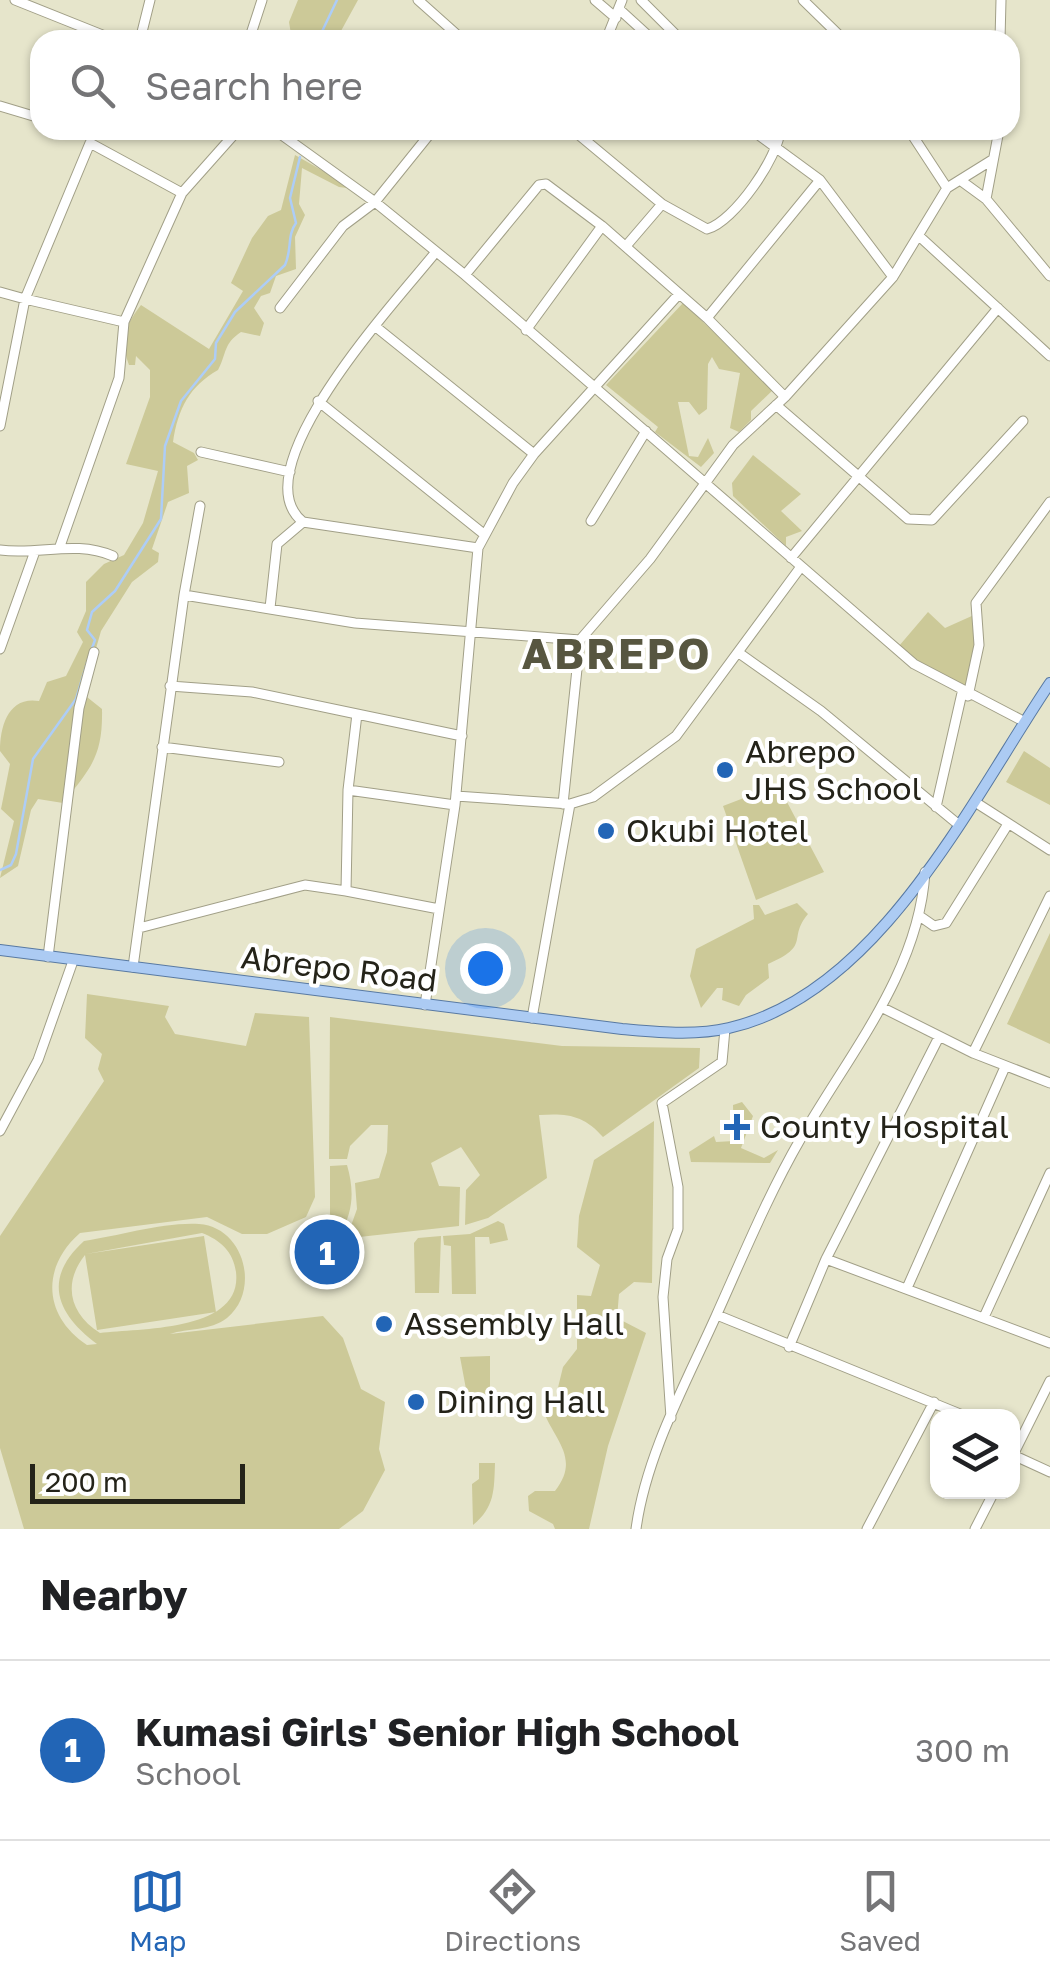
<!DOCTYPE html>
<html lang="en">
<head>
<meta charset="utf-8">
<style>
	:root { --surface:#fff; --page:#f2f2f2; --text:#202124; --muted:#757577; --line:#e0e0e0; --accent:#2265b6 }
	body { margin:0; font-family:"Golos Text",sans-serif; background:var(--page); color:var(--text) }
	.controls { position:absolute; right:30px; bottom:30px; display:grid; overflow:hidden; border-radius:20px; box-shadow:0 2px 8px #0004 }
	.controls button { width:90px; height:90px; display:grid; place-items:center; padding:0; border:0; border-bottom:2px solid var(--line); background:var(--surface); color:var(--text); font:50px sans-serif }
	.scale { position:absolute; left:30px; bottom:25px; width:215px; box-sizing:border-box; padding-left:10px; border:5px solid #242319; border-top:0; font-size:28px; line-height:35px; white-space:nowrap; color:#242319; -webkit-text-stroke:8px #fff; paint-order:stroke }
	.you { position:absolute; left:485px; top:968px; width:35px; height:35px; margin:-25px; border:8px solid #fff; border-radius:50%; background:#1a73e8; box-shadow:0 0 0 15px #1a73e833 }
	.badge { display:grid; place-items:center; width:65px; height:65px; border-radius:50%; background:var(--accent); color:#fff; font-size:32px; font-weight:700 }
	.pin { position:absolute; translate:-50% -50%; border:5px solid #fff; box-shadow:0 2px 10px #0006 }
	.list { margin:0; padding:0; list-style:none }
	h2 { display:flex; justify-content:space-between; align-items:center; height:130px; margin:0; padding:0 40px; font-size:42px }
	h2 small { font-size:32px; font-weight:400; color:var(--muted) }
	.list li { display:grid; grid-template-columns:65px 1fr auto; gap:30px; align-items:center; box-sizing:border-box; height:180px; padding:0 40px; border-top:2px solid var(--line) }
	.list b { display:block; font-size:38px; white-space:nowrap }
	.list p { margin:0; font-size:32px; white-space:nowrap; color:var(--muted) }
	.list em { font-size:32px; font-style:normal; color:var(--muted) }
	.icon { flex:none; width:55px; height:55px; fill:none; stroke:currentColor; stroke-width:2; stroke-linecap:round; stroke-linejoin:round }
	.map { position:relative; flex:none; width:1050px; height:1529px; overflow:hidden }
	.search { position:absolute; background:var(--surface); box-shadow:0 2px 8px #0004; left:30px; right:30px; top:30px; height:110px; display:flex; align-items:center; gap:25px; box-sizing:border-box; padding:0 35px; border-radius:30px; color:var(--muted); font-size:38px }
	.sheet { height:310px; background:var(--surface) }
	nav { display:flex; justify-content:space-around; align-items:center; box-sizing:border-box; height:140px; border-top:2px solid var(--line); background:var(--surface); font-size:28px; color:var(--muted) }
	nav a { display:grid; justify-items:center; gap:5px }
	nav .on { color:var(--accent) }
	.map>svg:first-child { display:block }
	.green { fill:#ccc998; fill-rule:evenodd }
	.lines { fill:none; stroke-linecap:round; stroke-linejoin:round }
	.stream { stroke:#adcdf7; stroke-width:2.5 }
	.minor-casing { stroke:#a19f87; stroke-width:11 }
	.major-casing { stroke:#5879a2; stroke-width:12 }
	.minor { stroke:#fff; stroke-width:9 }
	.major { stroke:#accbf3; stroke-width:10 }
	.poi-dot { fill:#2265b6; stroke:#fff; stroke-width:4 }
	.labels { text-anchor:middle; stroke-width:8; stroke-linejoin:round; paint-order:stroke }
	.poi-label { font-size:32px; fill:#242319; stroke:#fff; text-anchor:start }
	.street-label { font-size:32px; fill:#242319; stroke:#fff }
	.district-label { font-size:42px; font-weight:bold; letter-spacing:2.5px; fill:#575640; stroke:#fff }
</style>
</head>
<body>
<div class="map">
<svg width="1050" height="1529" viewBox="0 0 1050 1529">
	<rect width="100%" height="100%" fill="#e6e5cb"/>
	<!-- green -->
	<path class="green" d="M298 0H358L336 40H292L289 22Z
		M295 155 355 189 339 187 302 168 299 204 305 215 295 237 296 269 276 276 270 293 261 296 254 308 264 323 260 336 241 332C223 344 227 353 218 370 190 386 178 408 173 442L194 453 198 460 187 466 189 493 168 502 152 549 159 553 158 562 132 582 101 631 85 687 87 697 102 709C103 756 91 768 63 803L38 799 31 810 18 866 0 878 14 821 1 809 10 764 0 751C0 725 9 696 39 701L47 682 66 676 83 642 77 632 86 611V582L104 564 124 555 143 523 158 471 126 464 150 397V370L136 356 135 365H129C120 341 125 325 141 305L209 349 243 291 231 283 252 238 268 216 281 210Z
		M683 303 774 389 751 411V420L739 432 730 428 740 373 719 369 712 357 708 364 707 409 699 415 689 402H678L689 456 698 457 708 438 714 453 701 467 655 432 658 427 606 385Z
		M753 455 801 494 781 511 802 531 786 537V546L733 496 732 483Z
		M928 612 945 628 974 615 977 639 966 689 924 667 899 646Z
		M1024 751 1050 768V805L1006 782Z
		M778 785 824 872 756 900 723 806Z
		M797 903 808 914C787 939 812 945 768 964L769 978 746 995 739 1006 722 1000 723 988H717L701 1008 690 976 696 949 754 919 753 905H759L765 915Z
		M1050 933V1044L1007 1024Z
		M87 994 169 1006 165 1017 175 1034 246 1046 255 1013 309 1017 315 1197 306 1217 267 1234H242L207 1217 80 1233C41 1267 43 1316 87 1345L97 1344C58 1315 41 1280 84 1241 119 1236 163 1222 199 1224 244 1227 261 1290 227 1318 210 1331 188 1328 170 1334L323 1316 343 1338 361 1389 385 1402 379 1449 385 1470 363 1511 339 1529H24L0 1448V1236L104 1081 98 1069 102 1054 85 1038ZM202 1233C220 1240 233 1251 236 1272 243 1332 141 1328 100 1333 70 1314 62 1284 85 1255L97 1330 216 1312 204 1236 86 1254Z
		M330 1017 562 1046 700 1048 699 1068 603 1137C584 1115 567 1113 539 1115L547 1178 488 1218 465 1225 466 1190 480 1175 461 1147 431 1163 439 1186 460 1187 459 1226 350 1238 347 1237 357 1209 355 1183 379 1178 387 1152 388 1125H371L350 1146 347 1159H329Z
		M742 1102 753 1116 741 1148 764 1158 778 1150 770 1163 691 1162 689 1152 714 1136 716 1142 734 1141 733 1105Z
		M654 1121 652 1283 634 1282 619 1294 617 1318 646 1333 608 1446 589 1529H555L553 1524 529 1511 528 1496 535 1491H555C581 1458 554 1440 543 1410L554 1404 563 1367 577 1349V1295L591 1296 600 1265 577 1247 579 1216 594 1160Z
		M347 1165C354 1190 354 1209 340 1235L330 1221V1166Z
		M498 1221 504 1224 508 1240 490 1244 489 1237H475L476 1294H452L451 1246 444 1245 443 1236 470 1234Z
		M441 1236 439 1293H415L414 1243 418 1238Z
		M490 1356V1397L460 1400 466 1389 460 1357Z
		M479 1463H495C494 1490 495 1507 473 1525L472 1484 479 1479Z"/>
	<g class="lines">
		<!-- stream -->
		<path class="stream" d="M318 40 337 0
			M301 136V130
			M91 651 95 640 87 630 92 612 115 591 161 519 165 446 181 401 215 359 216 343 235 312 285 265C292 250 287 235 296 223L290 198 300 157
			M0 870 11 865 16 854 33 759 76 699 88 659"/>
		<defs>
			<path id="minor" d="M15 0 115 40
				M418 0 463 40
				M595 0 616 18
				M641 0 681 40
				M803 0 844 40
				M619 9 653 40
				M140 40 150 0
				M249 40 262 0
				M606 40 622 0
				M1000 40 1001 0
				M0 106 40 118
				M80 130 92 134 94 130
				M275 130 375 202 465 275 914 664 1025 722
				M573 130 662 204 707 229C734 222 779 156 780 130
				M752 130 820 180 893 277
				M909 130 947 188
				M960 180 986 199 1050 276
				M986 199 999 130
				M602 226 707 318
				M919 236 1050 356
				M626 246 662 204
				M435 253C400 297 238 470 303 522L478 548
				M465 275 539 185 546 184 602 226 526 330
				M0 292 25 299 90 143 182 193
				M280 308 343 226 375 202 433 130
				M376 327 534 454
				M785 397 707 318 820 180
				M318 401 485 535
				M776 405 908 519 932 520 1023 421
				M0 426 25 299 124 322
				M201 452 290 472
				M591 521 646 431
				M59 549 119 378 124 322 182 193 238 130
				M0 550C41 555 75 540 113 556
				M791 558 998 308
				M184 595 200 506
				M270 608 277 544 303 522
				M0 649 34 554
				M739 653 821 711 959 825
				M968 696 979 645 976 603 1050 502
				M357 714 462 736
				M162 747 279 762
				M348 790 455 805
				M456 796 570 804 593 797 676 736 800 568
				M975 802 1050 850
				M563 804 580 640
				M936 807 962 693
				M346 891 439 909
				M921 917 934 926 946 923 1008 824
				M139 928 305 885 346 891 348 790 357 714 252 692 170 686
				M48 957 79 708 94 652
				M133 967 184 595 355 623 580 640 650 559 733 445 785 397 893 277 947 188 992 160
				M425 1005 455 805 478 548 513 483 534 454 679 294
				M881 1007 973 1053 1050 1083
				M532 1018 570 804
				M973 1053 1050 896
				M0 1131 38 1060 73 961
				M826 1259 1050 1343
				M907 1288 1005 1067
				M717 1315 965 1416
				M984 1317 1050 1173
				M789 1347 826 1259 939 1037
				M671 1418 663 1297 667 1259 678 1229V1187L662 1103 722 1062 725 1029
				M1013 1455 1050 1472
				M1012 1457 1050 1381
				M636 1529C646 1455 686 1383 716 1316 743 1256 768 1195 801 1138 849 1054 919 972 925 872
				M867 1529 934 1402
				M975 1529 994 1492"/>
			<path id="major" d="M0 950 622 1029C658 1032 694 1036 729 1028 879 994 971 800 1050 683"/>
		</defs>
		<!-- minor casing -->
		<use href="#minor" class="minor-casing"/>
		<!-- major casing -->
		<use href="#major" class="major-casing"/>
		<!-- minor -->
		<use href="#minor" class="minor"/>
		<!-- major -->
		<use href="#major" class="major"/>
	</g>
	<!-- markers -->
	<g class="poi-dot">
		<circle cx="725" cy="770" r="10"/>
		<circle cx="606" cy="831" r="10"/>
		<path d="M732 1112h10v10h10v10h-10v10h-10v-10h-10v-10h10z"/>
		<circle cx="384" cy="1324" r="10"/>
		<circle cx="416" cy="1402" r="10"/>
	</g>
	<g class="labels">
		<!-- poi labels -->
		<g class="poi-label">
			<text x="745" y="763">Abrepo<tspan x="745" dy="37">JHS School</tspan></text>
			<text x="626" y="842">Okubi Hotel</text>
			<text x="760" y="1138">County Hospital</text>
			<text x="404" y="1335">Assembly Hall</text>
			<text x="436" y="1413">Dining Hall</text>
		</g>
		<!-- street labels -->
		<g class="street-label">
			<text transform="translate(339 969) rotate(7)" y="11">Abrepo Road</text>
		</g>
		<!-- district labels -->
		<g class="district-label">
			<text x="617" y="669">ABREPO</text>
		</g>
	</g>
</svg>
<div class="controls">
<button><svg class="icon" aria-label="layers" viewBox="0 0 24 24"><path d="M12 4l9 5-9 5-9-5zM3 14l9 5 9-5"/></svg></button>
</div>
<div class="scale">200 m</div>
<div class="you"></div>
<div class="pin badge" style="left:327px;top:1252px">1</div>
<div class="search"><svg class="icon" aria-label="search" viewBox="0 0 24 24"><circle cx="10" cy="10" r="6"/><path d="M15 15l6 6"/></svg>Search here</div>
</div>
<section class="sheet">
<h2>Nearby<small></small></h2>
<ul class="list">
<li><span class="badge">1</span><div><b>Kumasi Girls' Senior High School</b><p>School</p></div><em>300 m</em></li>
</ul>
</section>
<nav>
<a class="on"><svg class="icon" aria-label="map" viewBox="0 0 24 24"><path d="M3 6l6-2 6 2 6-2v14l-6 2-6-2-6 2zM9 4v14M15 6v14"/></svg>Map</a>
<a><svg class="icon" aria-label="directions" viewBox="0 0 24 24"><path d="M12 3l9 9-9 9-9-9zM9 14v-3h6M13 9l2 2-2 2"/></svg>Directions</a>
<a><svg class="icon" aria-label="saved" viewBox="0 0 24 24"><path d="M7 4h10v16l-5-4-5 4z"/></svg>Saved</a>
</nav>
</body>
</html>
